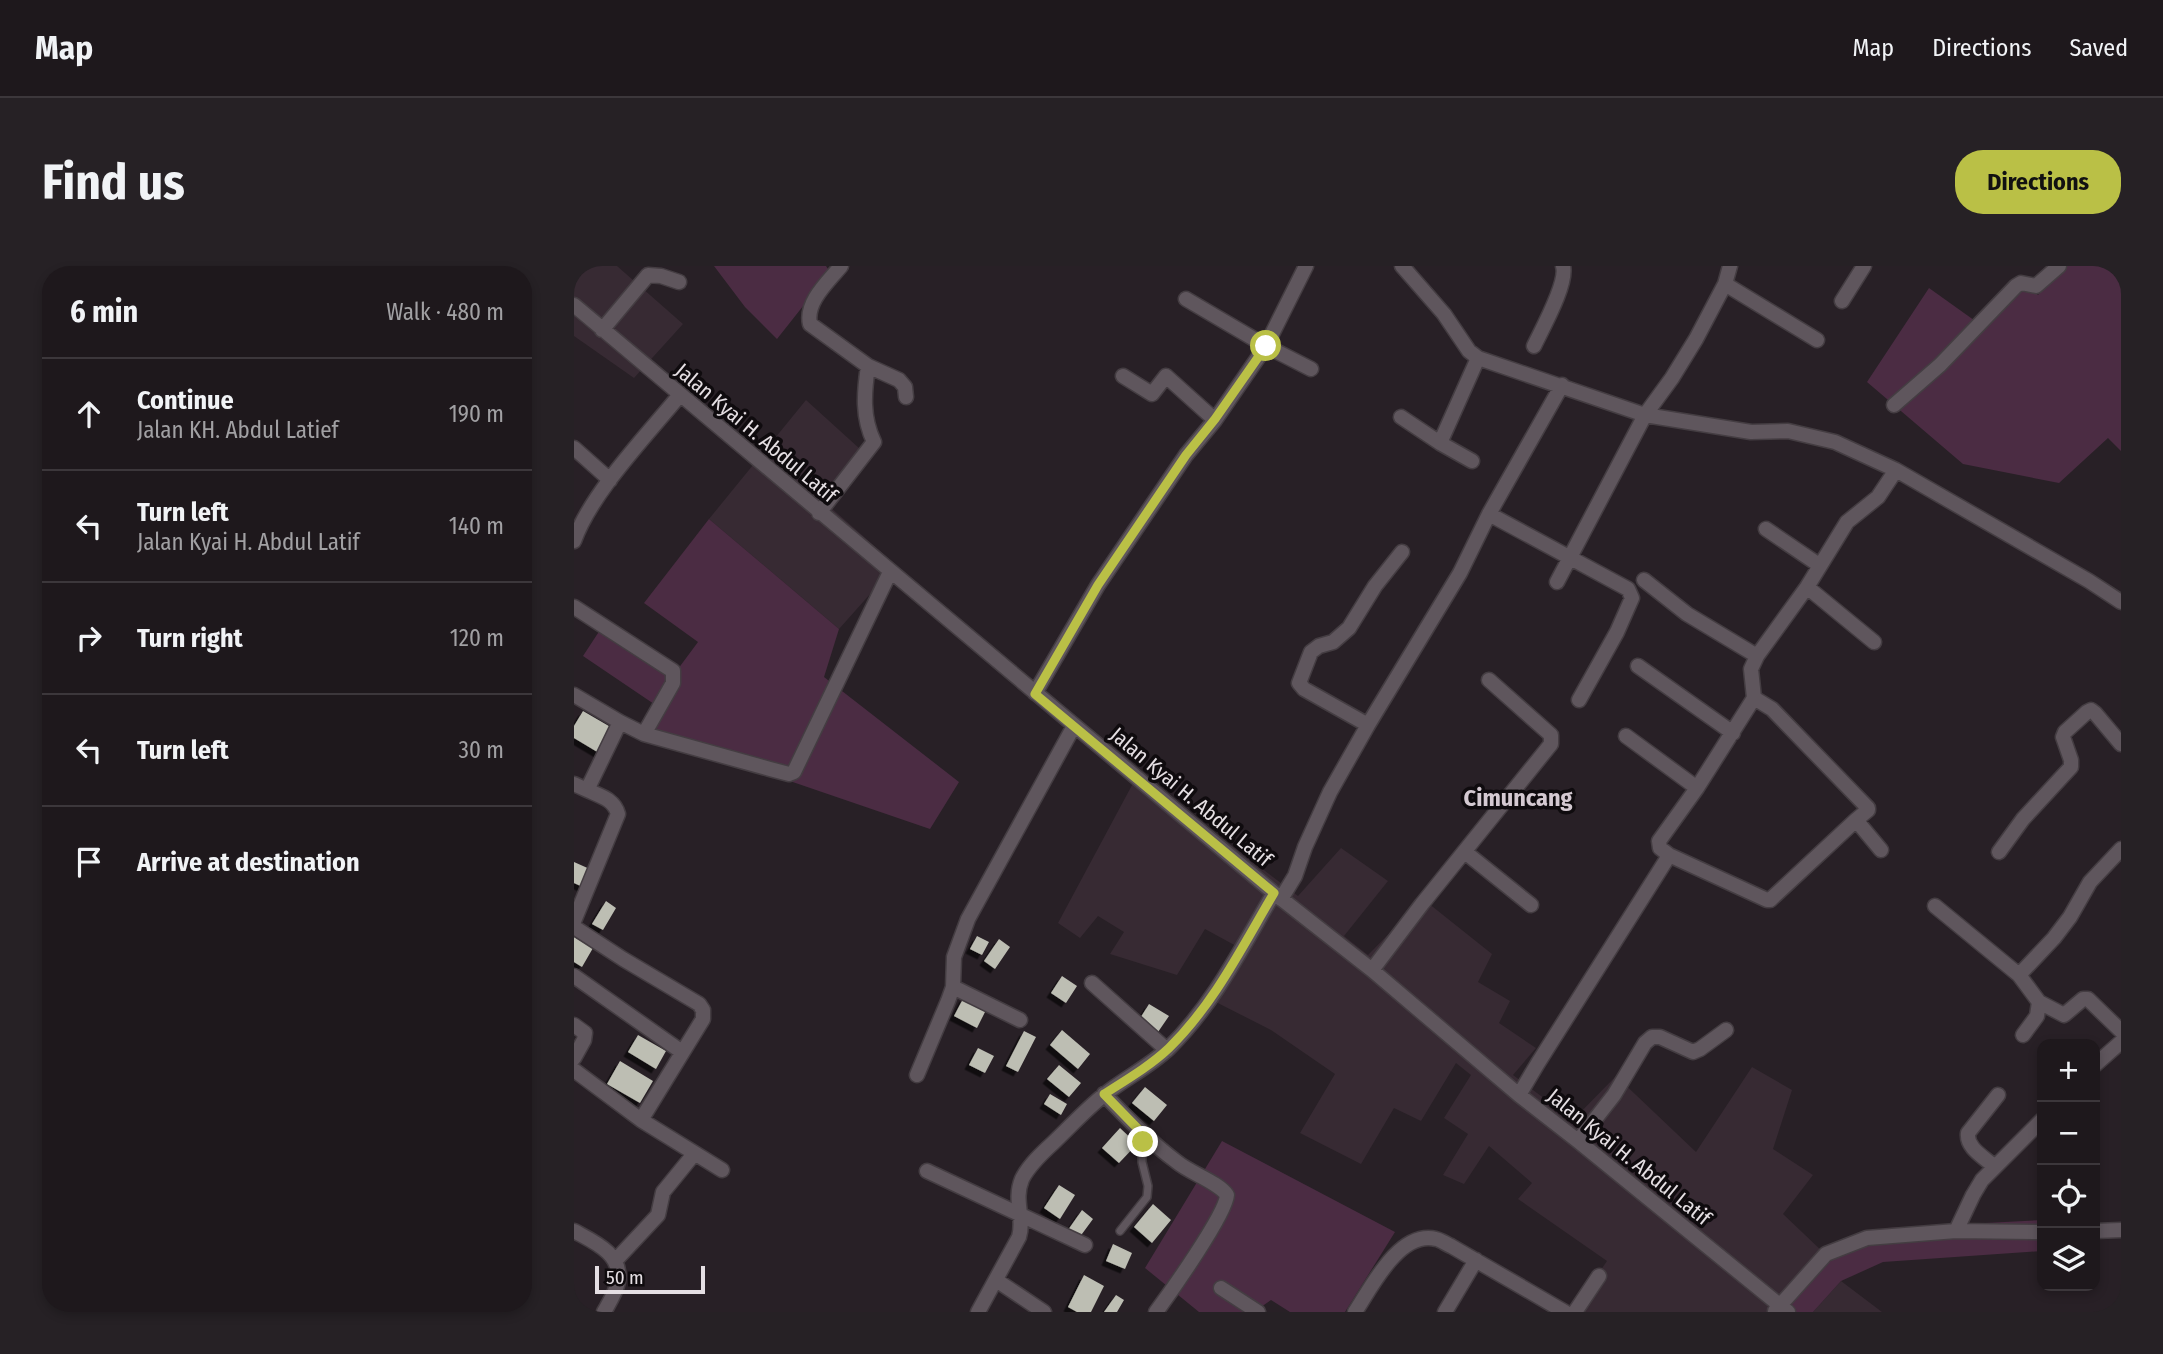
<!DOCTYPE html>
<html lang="en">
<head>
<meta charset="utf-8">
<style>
	:root { --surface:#1e181c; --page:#262125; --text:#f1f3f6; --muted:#a1a0a3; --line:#3c373b; --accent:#bac046 }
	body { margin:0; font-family:"Fira Sans Condensed",sans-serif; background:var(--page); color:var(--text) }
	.controls { position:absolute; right:21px; bottom:21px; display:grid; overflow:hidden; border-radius:14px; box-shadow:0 4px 10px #0003 }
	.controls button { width:63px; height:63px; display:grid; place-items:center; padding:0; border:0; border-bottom:2px solid var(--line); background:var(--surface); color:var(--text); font:35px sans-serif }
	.scale { position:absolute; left:21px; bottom:18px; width:110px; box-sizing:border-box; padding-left:7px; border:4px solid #e5dfe3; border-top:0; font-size:19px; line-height:24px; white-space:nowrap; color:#e5dfe3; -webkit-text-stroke:5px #0f0b0e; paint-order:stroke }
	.stop { position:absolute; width:21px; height:21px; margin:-16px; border:5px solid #bac046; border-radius:50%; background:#fff }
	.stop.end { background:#bac046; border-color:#fff; box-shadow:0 2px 7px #0008 }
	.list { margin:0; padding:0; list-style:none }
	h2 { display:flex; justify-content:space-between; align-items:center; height:91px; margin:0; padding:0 28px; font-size:30px }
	h2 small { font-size:23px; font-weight:400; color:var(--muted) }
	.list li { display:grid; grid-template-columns:46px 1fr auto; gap:21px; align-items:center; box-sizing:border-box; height:112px; padding:0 28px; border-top:2px solid var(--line) }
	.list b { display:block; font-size:26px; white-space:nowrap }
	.list p { margin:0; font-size:23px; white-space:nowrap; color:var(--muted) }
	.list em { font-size:23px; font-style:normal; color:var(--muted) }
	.icon { flex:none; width:38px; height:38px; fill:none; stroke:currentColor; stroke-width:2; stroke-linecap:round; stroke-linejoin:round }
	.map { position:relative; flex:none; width:1547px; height:1046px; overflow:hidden; border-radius:28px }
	header { display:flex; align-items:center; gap:42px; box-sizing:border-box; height:98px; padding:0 35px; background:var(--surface); border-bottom:2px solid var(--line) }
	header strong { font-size:33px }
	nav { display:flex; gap:38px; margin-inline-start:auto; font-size:24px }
	.intro { display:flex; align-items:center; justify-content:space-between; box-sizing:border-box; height:168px; padding:0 42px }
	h1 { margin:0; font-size:49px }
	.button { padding:18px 32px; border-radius:28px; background:var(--accent); color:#111; font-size:24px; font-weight:700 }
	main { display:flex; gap:42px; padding:0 42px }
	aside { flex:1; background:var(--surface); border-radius:28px; box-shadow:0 4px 10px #0003 }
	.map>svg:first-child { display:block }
	.built { fill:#372a33 }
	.green { fill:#4b2c43 }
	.building { fill:#bdbeb3; filter:url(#shadow) }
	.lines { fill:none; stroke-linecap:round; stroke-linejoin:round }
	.service-casing { stroke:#443d42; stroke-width:10 }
	.minor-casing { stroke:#443d42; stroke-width:17 }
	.service { stroke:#5f565d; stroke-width:7 }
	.minor { stroke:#5f565d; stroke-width:14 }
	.route { stroke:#bac046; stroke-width:9 }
	.labels { text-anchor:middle; stroke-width:7; stroke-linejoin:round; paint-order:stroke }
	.street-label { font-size:21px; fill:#e5dfe3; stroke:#0f0b0e }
	.quarter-label { font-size:24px; font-weight:bold; fill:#d4c9d1; stroke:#0f0b0e }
</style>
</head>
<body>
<header>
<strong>Map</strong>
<nav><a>Map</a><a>Directions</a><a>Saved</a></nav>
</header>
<div class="intro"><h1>Find us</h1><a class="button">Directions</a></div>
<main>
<aside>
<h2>6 min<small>Walk · 480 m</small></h2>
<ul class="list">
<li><svg class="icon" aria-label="ahead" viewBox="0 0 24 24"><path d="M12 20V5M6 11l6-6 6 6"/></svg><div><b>Continue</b><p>Jalan KH. Abdul Latief</p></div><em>190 m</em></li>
<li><svg class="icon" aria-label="left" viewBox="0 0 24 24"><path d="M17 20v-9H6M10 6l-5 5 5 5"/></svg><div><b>Turn left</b><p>Jalan Kyai H. Abdul Latif</p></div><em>140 m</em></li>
<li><svg class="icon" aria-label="right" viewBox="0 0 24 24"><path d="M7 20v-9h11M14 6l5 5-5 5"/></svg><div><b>Turn right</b></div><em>120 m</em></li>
<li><svg class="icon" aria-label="left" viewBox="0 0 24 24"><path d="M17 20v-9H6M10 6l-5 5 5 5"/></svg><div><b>Turn left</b></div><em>30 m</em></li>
<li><svg class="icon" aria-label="arrive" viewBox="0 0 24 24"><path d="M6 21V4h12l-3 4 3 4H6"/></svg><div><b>Arrive at destination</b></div></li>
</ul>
</aside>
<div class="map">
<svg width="1547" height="1046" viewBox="0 0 1547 1046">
	<defs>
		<filter id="shadow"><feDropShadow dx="-4.5" dy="4.5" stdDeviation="0" flood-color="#0009"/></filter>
	</defs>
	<rect width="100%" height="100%" fill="#282026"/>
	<!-- built -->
	<path class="built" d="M0 0H43L109 58 60 112 0 70Z
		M232 134 286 183 247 233 322 299 265 363 135 253Z
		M564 508 724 630 767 582 814 615 770 670 794 689 849 633 918 688 904 716 936 735 925 757 962 782 939 809 999 854 1042 810 1122 886 1178 801 1218 824 1199 883 1239 909 1209 948 1250 987 1198 1046H998L1033 995 944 933 958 917 915 880 890 918 869 909 894 868 870 852 897 809 882 797 847 855 820 842 787 898 726 867 761 808 697 764 630 730 664 681 631 663 603 709 536 688 550 666 524 650 506 672 484 657Z
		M1267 1015 1308 1046H1239Z"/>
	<!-- green -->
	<path class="green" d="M140 0H252L256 6 203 73 171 41Z
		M1490 0H1547V185L1534 172 1485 217 1389 198 1293 116 1355 22 1404 57 1447 12 1464 29Z
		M135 253 265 363 250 411 385 516 356 563 72 466 80 438 9 390 26 364 101 407 124 376 70 337Z
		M648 875 821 966 771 1046H716L697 1034 680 1046H625L571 1002Z
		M1468 954V985L1309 996 1267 1015 1239 1046H1199L1250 987 1313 962Z"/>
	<!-- building -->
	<path class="building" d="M9 445 40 463 25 487 0 472V460Z
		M0 596 18 604 11 622 0 617Z
		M32 635 42 642 29 664 18 658Z
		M403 670 415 676 408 689 396 683Z
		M0 671 19 682 8 701 0 696Z
		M425 673 436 681 421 703 410 695Z
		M488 710 503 720 492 737 477 727Z
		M390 731 413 742 403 762 380 750Z
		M575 738 595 750 584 766 565 754Z
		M488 764 516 788 504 803 476 779Z
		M450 765 462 771 444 806 432 800Z
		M64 769 92 785 82 803 54 786Z
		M404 782 420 790 411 807 395 799Z
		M46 795 79 815 66 837 33 818Z
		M485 799 507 817 495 831 473 813Z
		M571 821 593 839 580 855 558 837Z
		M476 828 493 838 487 849 470 838Z
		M546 862 563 878 545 897 528 882Z
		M485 919 501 929 486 953 470 942Z
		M579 938 597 954 578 977 560 961Z
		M508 944 519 953 505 972 494 964Z
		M539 978 558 987 551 1003 532 995Z
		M510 1009 530 1020 517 1046H503L494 1041Z
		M542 1029 550 1034 543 1046H530Z"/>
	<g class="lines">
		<defs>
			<path id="service" d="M546 965 573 931 574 920 568 896V870"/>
			<path id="minor" d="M267 0C254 16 231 36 236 58L294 100 325 114 331 121 332 131
				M828 0 870 48 895 85 904 92 1071 149 1177 166 1214 165 1261 176 1322 204 1515 315 1547 336
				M1151 18 1243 74
				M612 33 692 80 737 103
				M1268 35 1290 0
				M0 39 700 627 798 704 945 829 1004 875 1214 1046
				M28 64 74 9 87 10 105 16
				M960 80C968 63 994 17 989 0
				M549 110 578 128 592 110 641 154
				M1320 139 1366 99 1442 20 1447 17 1462 20 1485 0
				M827 151 866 177 898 195
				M866 177 904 92
				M0 182 36 214
				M245 247 300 176C288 151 290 127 294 100
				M915 248 1054 323 1058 332 1043 366 1005 434
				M1192 263 1245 299
				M0 275C17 227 73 169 105 130
				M1070 314 1113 348 1183 390
				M983 316 1071 149 1098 112 1122 73 1151 18 1156 0
				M1233 321 1300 376
				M0 341 99 405V417L70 468
				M1064 400 1159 467
				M461 427 524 319 612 189 641 154 692 80 732 0
				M0 429 46 456
				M1180 432 1198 443 1294 542V544L1282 554 1307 584
				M794 459 730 423 725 417 737 386 745 380 759 376 775 362 801 320 828 286
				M1052 470 1123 522
				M0 518 13 524 46 456 70 468 196 503 215 508 220 506 316 306
				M891 586 957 639
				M1425 586 1449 553 1497 501V494L1489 471 1491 466 1513 446 1517 444 1521 447 1547 478
				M1095 589 1193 634H1196L1282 554
				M707 633 721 610 731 581 756 526 794 459 886 307 915 248 988 119
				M1361 640 1445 709 1465 736 1463 750 1449 769
				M0 655 44 548C40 533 26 530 13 524
				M0 661 49 693 125 738 129 744V753L67 854
				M798 704 848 638 977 478V469L915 414
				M1445 709 1480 672 1496 651 1516 616 1547 583
				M0 710 108 786
				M518 717 593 784
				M379 721 446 754
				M1465 736 1490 749 1509 733H1514L1547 765
				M0 759 11 767 10 774 0 792
				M1521 799 1547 776
				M0 804 67 854 148 904
				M343 809 374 735 379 721 380 691 394 653 500 460
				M530 828C553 852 576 876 603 896 616 907 644 916 653 929 652 948 596 1027 582 1046
				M945 829 964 797 1091 596 1095 589 1086 582 1085 575 1123 522 1180 432 1177 403 1183 390 1233 321 1273 256 1304 231 1322 204
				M1004 875 1040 829 1071 777 1078 771H1086L1119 786 1126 783 1152 764
				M1421 901C1410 891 1392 882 1394 867L1424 829
				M353 905 511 979
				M0 965C20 976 49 988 44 1016 42 1026 35 1037 30 1046
				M1382 965 1399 929 1408 914 1468 854
				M1521 965 1547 964
				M41 995 84 949 89 926 120 888
				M422 1014 470 1046
				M647 1022 684 1046
				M1201 1045 1252 988 1293 972 1382 965 1468 966
				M404 1046 445 971C451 951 439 935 448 913 455 899 468 887 479 877 496 861 512 843 530 829 551 812 575 801 595 782 640 738 668 681 700 627
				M781 1046C797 1022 825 964 862 973 867 974 872 978 877 980L991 1046
				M871 1046 902 994
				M1001 1046 1025 1010"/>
		</defs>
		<!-- service casing -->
		<use href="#service" class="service-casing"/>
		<!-- minor casing -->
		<use href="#minor" class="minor-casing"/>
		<!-- service -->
		<use href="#service" class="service"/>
		<!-- minor -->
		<use href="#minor" class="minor"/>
	</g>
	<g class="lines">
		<!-- route -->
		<path class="route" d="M569 876 567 866 530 828C552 814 576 800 595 782 640 738 668 681 700 627L461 428 524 319 612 189 641 153 692 80"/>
	</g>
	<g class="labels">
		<!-- street labels -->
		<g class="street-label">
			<text transform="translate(182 167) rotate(40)" y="7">Jalan Kyai H. Abdul Latif</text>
			<text transform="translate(617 531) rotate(40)" y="7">Jalan Kyai H. Abdul Latif</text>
			<text transform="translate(1055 891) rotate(39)" y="7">Jalan Kyai H. Abdul Latif</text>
		</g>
		<!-- quarter labels -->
		<g class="quarter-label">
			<text x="944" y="540">Cimuncang</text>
		</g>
	</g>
</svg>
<div class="controls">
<button>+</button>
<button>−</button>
<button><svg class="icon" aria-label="locate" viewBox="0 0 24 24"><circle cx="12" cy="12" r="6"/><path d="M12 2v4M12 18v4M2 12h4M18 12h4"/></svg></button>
<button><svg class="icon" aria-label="layers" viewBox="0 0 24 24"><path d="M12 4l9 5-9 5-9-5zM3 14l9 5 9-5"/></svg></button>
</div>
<div class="scale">50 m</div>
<div class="stop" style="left:692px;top:80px"></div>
<div class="stop end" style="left:569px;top:876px"></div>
</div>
</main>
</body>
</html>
